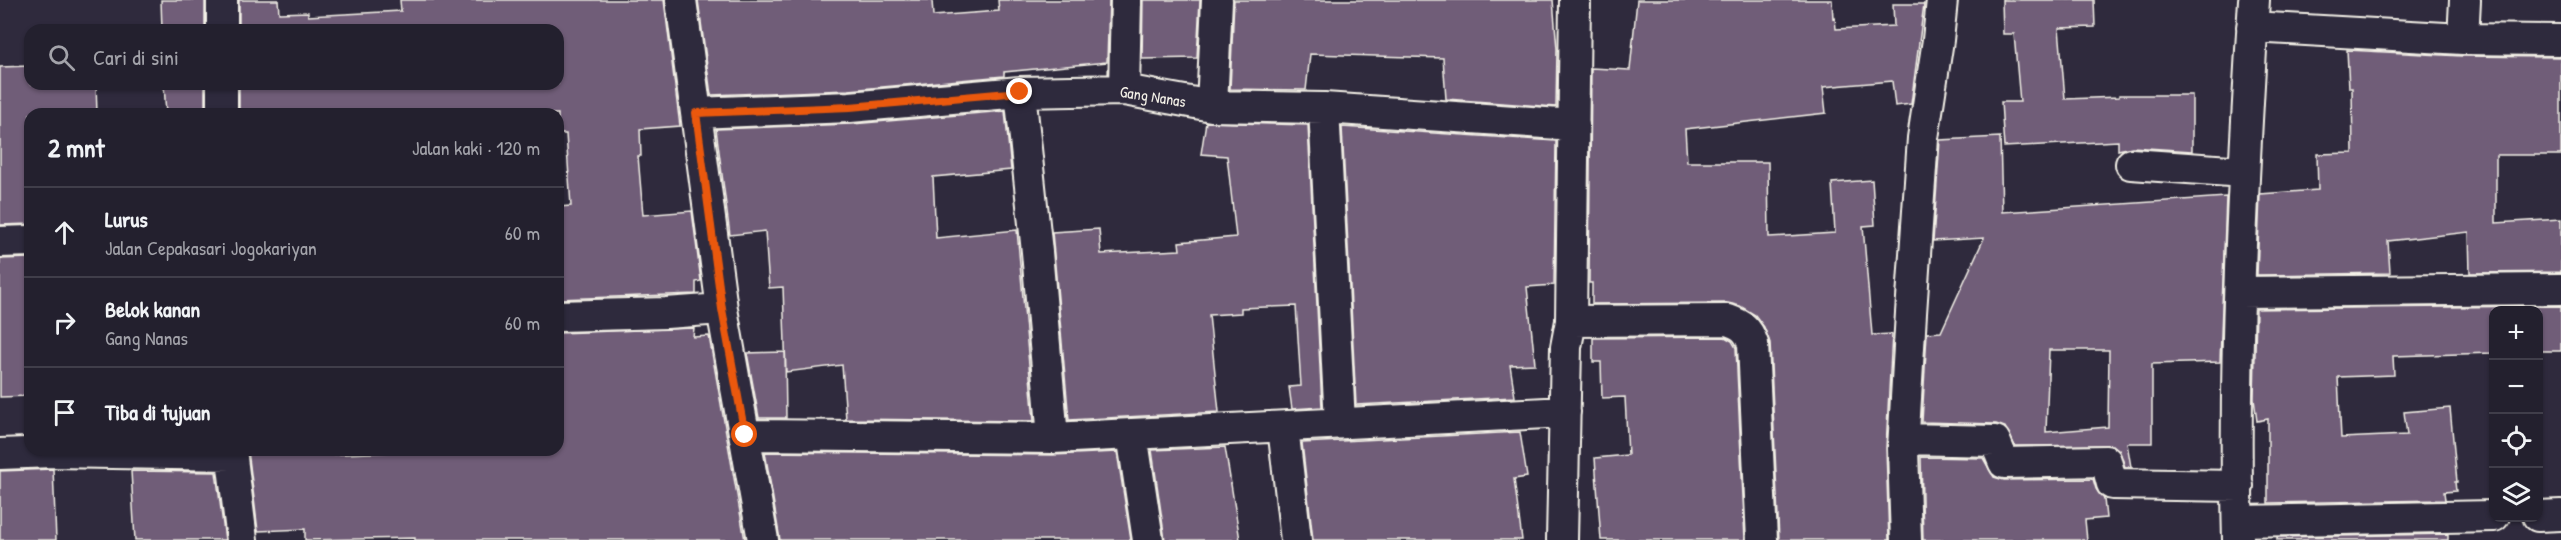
<!DOCTYPE html>
<html lang="id">
<head>
<meta charset="utf-8">
<style>
	:root { --surface:#23202e; --page:#2f2d3a; --text:#f1f3f6; --muted:#a3a3aa; --line:#403e4a }
	body { margin:0; font-family:"Patrick Hand",sans-serif; background:var(--page); color:var(--text) }
	.controls { position:absolute; right:18px; bottom:18px; display:grid; overflow:hidden; border-radius:12px; box-shadow:0 2px 4px #0004 }
	.controls button { width:54px; height:54px; display:grid; place-items:center; padding:0; border:0; border-bottom:2px solid var(--line); background:var(--surface); color:var(--text); font:30px sans-serif }
	.stop { position:absolute; width:18px; height:18px; margin:-14px; border:4px solid #ea580c; border-radius:50%; background:#fff }
	.stop.end { background:#ea580c; border-color:#fff; box-shadow:0 2px 6px #0008 }
	.list { margin:0; padding:0; list-style:none }
	h2 { display:flex; justify-content:space-between; align-items:center; height:78px; margin:0; padding:0 24px; font-size:26px }
	h2 small { font-size:20px; font-weight:400; color:var(--muted) }
	.list li { display:grid; grid-template-columns:39px 1fr auto; gap:18px; align-items:center; box-sizing:border-box; height:90px; padding:0 24px; border-top:2px solid var(--line) }
	.list b { display:block; font-size:22px; white-space:nowrap }
	.list p { margin:0; font-size:20px; white-space:nowrap; color:var(--muted) }
	.list em { font-size:20px; font-style:normal; color:var(--muted) }
	.icon { flex:none; width:33px; height:33px; fill:none; stroke:currentColor; stroke-width:2; stroke-linecap:round; stroke-linejoin:round }
	.map { position:relative; flex:none; width:2561px; height:540px; overflow:hidden }
	.search { position:absolute; background:var(--surface); box-shadow:0 2px 4px #0004; left:24px; top:24px; width:540px; height:66px; display:flex; align-items:center; gap:15px; box-sizing:border-box; padding:0 21px; border-radius:18px; color:var(--muted); font-size:22px }
	.panel { position:absolute; background:var(--surface); box-shadow:0 2px 4px #0004; left:24px; top:108px; width:540px; height:348px; border-radius:18px }
	.map>svg:first-child { display:block }
	.building { fill:#6f5d78; stroke:#f4f1e8; stroke-width:1.5; fill-rule:evenodd }
	.lines { fill:none; stroke-linecap:round; stroke-linejoin:round }
	.minor-casing { stroke:#f4f1e8; stroke-width:34 }
	.minor { stroke:#2f2a3d; stroke-width:30 }
	.route { stroke:#ea580c; stroke-width:8 }
	.labels { text-anchor:middle; stroke-width:4.5; stroke-linejoin:round; paint-order:stroke }
	.street-label { font-size:16px; fill:#f4f1e8; stroke:#2f2a3d }
</style>
</head>
<body>
<div class="map">
<svg width="2561" height="540" viewBox="0 0 2561 540">
	<rect width="100%" height="100%" fill="#2f2a3d"/>
	<filter id="ink" filterUnits="userSpaceOnUse"><feTurbulence type="fractalNoise" baseFrequency=".0167" numOctaves="2"/><feDisplacementMap in="SourceGraphic" scale="12" xChannelSelector="R" yChannelSelector="G"/><feConvolveMatrix kernelMatrix="1 2 1 2 8 2 1 2 1" color-interpolation-filters="sRGB"/></filter>
	<g filter="url(#ink)">
		<!-- building -->
		<path class="building" d="M161 0H205V30H162Z
			M239 0H278L279 13 308 12V16L401 11 400 0H664L680 126 640 129 641 156H638L643 215 692 211 701 281 696 282V294L558 299V207L571 206 566 134H558V114H324V112L239 114V84H558V30H239Z
			M698 0H932L933 16 999 11 998 0H1109L1107 62 1004 72V76L849 90 711 95Z
			M1143 0H1200L1197 58 1142 59Z
			M1234 0H1553L1557 49 1556 107 1446 99 1443 58 1310 54 1306 90 1230 89Z
			M1637 0H1832L1833 19 1835 18 1836 29 1894 26 1893 4H1924L1911 104 1895 106 1892 81 1823 87 1826 113 1685 129 1687 162H1768L1769 237 1835 233 1832 183 1872 180 1875 225 1863 226 1872 335 1892 334 1886 448 1889 540H1779L1770 343 1764 327 1755 315 1740 306 1728 303 1592 304V283H1589L1591 68 1630 70Z
			M2002 0H2094L2095 27 2059 28 2065 99 2119 97V95H2192V151L2132 147 2118 150V141L2004 147 2001 102H2020L2014 34H2003Z
			M2347 50 2462 56 2561 57V155H2496V223L2561 219V272L2470 273 2469 232 2388 241 2390 273 2257 275 2260 194 2318 190 2317 154 2353 153 2352 88H2349Z
			M30 66V84H96L97 114H30V224L0 225V67Z
			M164 84H205V114H166Z
			M1005 111 1011 170 933 177 936 238 1017 230 1034 421 846 419 842 365 786 372 783 287 769 288 765 231 730 235 716 129 852 124Z
			M1206 122 1308 125 1322 407 1292 409 1289 387 1301 386 1296 306 1241 308V313L1209 315 1219 412 1069 420 1052 232 1099 229 1101 254 1180 250 1179 242 1236 237 1227 156 1201 154Z
			M1342 127 1556 141 1554 285 1527 287 1535 364 1510 365 1515 397 1356 405Z
			M2000 137 2002 212 2226 197 2220 362 2152 364V443H2127L2131 467H2125L2119 450 2113 445 2015 446 2005 427 1996 424 1922 422 1927 333 1941 332 1984 238 1933 241 1940 140ZM2049 350H2109L2108 427 2046 432Z
			M30 258V396L0 397V259Z
			M2561 306V351H2538V310H2493V353L2393 356 2394 375 2338 377 2341 438 2407 435 2404 412 2450 408 2457 482H2455L2456 491 2444 492 2445 500 2268 503V419L2257 421 2254 399 2256 309Z
			M694 328 693 337 709 336 745 540H415V538L305 540V529L258 531 248 450H299V456L443 450H558V333Z
			M1725 337 1732 341 1736 348 1745 540H1601L1595 458 1628 455 1625 397 1602 398 1601 362H1593V338Z
			M785 352 786 418H759L747 353Z
			M1520 432 1527 477 1514 479 1522 540H1313L1302 443Z
			M1225 447 1240 540H1165L1152 450Z
			M765 452 1053 455 1117 452 1131 540H780Z
			M1921 457 1983 458 1994 477 2004 480 2093 479 2096 489 2104 499 2106 518 2085 520 2087 540H1923Z
			M53 469 56 540H0V471Z
			M131 471 216 472 225 540H135Z
			M2448 534V540H2277V537Z"/>
		<g class="lines">
			<defs>
				<path id="minor" d="M222 0V30
					M681 0 722 309 763 540
					M2252 27 2463 39 2561 40
					M2463 39 2465 0
					M1124 90 1126 0
					M1020 92 1037 252 1053 438
					M1212 106 1217 0
					M1324 108 1340 423
					M696 113 850 107 1020 92 1124 90 1212 106 1324 108 1574 125
					M222 114V84
					M2131 164 2244 172
					M0 242 30 241
					M2240 292 2561 289
					M558 316 666 313 722 309
					M1571 321 1728 320C1742 325 1748 329 1753 344L1762 540
					M1283 427 1296 540
					M1132 434 1148 540
					M745 435 1053 438 1565 412
					M1904 439 1995 441 2004 463 2106 461 2112 484 2238 486
					M231 450 242 540
					M0 454 53 452 231 455
					M2538 516 2561 515
					M2238 521 2494 516
					M1562 540 1566 347 1571 321 1575 0
					M1906 540 1903 449 1911 313 1923 138 1938 40 1942 0
					M2238 540C2233 360 2243 180 2254 0"/>
			</defs>
			<!-- minor casing -->
			<use href="#minor" class="minor-casing"/>
			<!-- minor -->
			<use href="#minor" class="minor"/>
		</g>
	</g>
	<g class="lines" filter="url(#ink)">
		<!-- route -->
		<path class="route" d="M745 435 722 309 696 113 850 107 1020 92"/>
	</g>
	<g class="labels">
		<!-- street labels -->
		<g class="street-label">
			<text transform="translate(1153 96) rotate(9)" y="6">Gang Nanas</text>
		</g>
	</g>
</svg>
<div class="controls">
<button>+</button>
<button>−</button>
<button><svg class="icon" aria-label="locate" viewBox="0 0 24 24"><circle cx="12" cy="12" r="6"/><path d="M12 2v4M12 18v4M2 12h4M18 12h4"/></svg></button>
<button><svg class="icon" aria-label="layers" viewBox="0 0 24 24"><path d="M12 4l9 5-9 5-9-5zM3 14l9 5 9-5"/></svg></button>
</div>
<div class="stop" style="left:745px;top:435px"></div>
<div class="stop end" style="left:1020px;top:92px"></div>
<div class="search"><svg class="icon" aria-label="search" viewBox="0 0 24 24"><circle cx="10" cy="10" r="6"/><path d="M15 15l6 6"/></svg>Cari di sini</div>
<section class="panel">
<h2>2 mnt<small>Jalan kaki · 120 m</small></h2>
<ul class="list">
<li><svg class="icon" aria-label="ahead" viewBox="0 0 24 24"><path d="M12 20V5M6 11l6-6 6 6"/></svg><div><b>Lurus</b><p>Jalan Cepakasari Jogokariyan</p></div><em>60 m</em></li>
<li><svg class="icon" aria-label="right" viewBox="0 0 24 24"><path d="M7 20v-9h11M14 6l5 5-5 5"/></svg><div><b>Belok kanan</b><p>Gang Nanas</p></div><em>60 m</em></li>
<li><svg class="icon" aria-label="arrive" viewBox="0 0 24 24"><path d="M6 21V4h12l-3 4 3 4H6"/></svg><div><b>Tiba di tujuan</b></div></li>
</ul>
</section>
</div>
</body>
</html>
